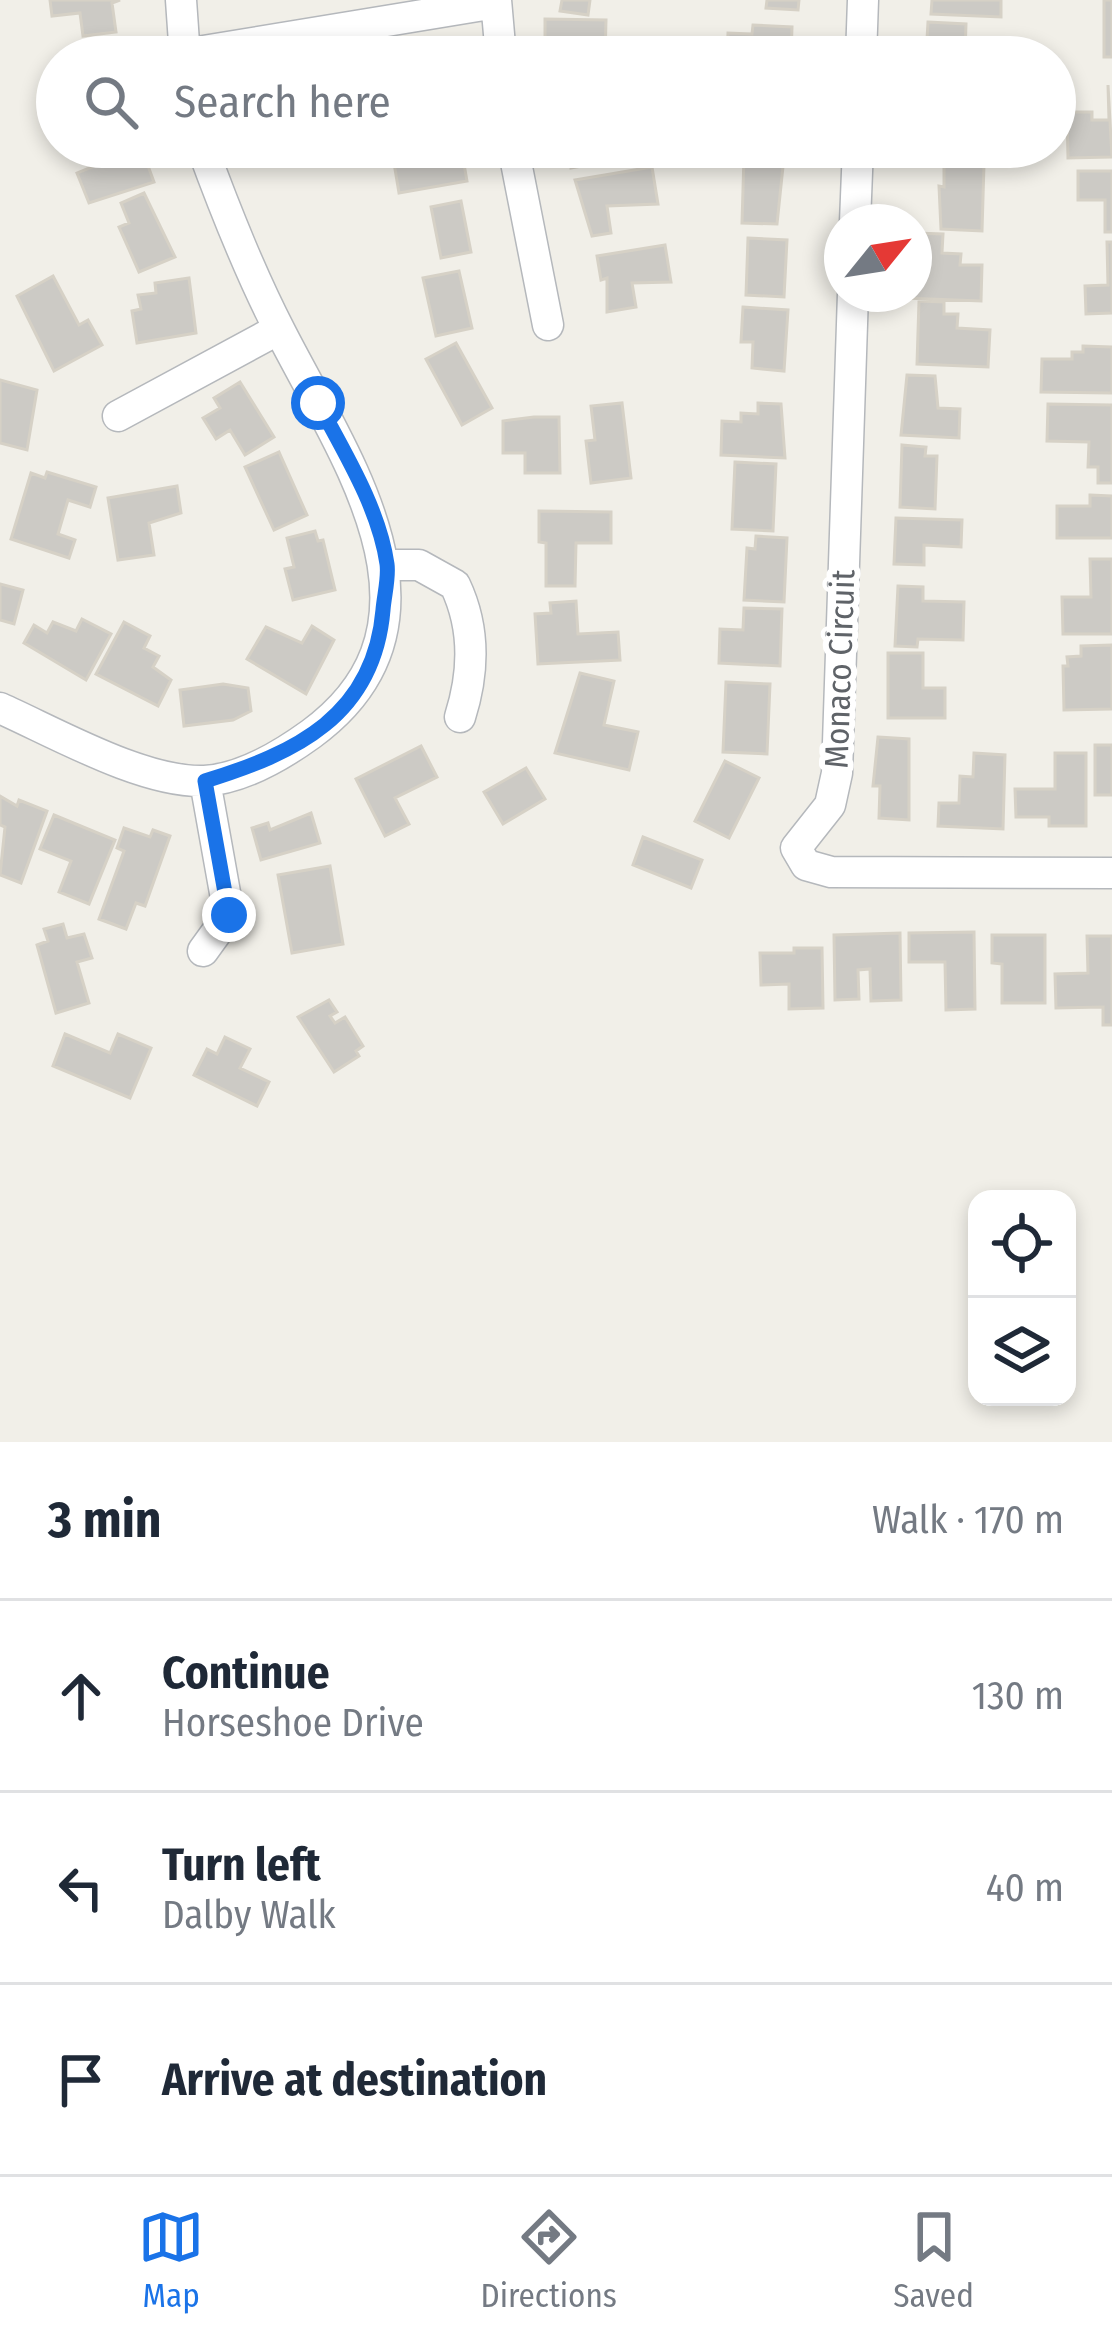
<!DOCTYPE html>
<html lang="en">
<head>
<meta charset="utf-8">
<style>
	:root { --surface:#fff; --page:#f2f2f3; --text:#1f2937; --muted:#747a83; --line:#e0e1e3; --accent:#1a73e8 }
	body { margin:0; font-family:"Fira Sans Condensed",sans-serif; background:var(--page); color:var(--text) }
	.controls { position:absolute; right:36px; bottom:36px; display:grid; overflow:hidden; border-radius:24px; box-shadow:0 6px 18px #0003 }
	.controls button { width:108px; height:108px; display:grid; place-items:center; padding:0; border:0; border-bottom:3px solid var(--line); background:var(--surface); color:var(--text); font:60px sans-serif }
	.compass { position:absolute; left:824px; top:204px; width:108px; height:108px; border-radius:50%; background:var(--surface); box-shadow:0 6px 18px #0003; rotate:60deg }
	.stop { position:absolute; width:36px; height:36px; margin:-27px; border:9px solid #1a73e8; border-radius:50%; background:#fff }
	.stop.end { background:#1a73e8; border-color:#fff; box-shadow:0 3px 12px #0008 }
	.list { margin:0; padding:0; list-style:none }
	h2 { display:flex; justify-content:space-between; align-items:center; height:156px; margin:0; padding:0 48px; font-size:51px }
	h2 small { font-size:39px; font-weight:400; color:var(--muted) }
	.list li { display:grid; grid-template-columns:78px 1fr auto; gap:36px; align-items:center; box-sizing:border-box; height:192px; padding:0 48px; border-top:3px solid var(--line) }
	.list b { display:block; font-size:45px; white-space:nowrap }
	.list p { margin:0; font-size:39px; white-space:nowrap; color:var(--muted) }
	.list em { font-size:39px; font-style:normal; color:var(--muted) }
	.icon { flex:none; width:66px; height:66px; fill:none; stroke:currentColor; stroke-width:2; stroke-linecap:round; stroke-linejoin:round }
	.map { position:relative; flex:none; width:1112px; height:1442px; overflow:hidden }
	.search { position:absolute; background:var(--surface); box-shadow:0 6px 18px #0003; left:36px; right:36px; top:36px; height:132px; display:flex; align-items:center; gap:30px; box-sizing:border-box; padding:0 42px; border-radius:66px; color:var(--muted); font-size:45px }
	.sheet { height:732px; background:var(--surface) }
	nav { display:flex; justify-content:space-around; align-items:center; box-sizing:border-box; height:168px; border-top:3px solid var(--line); background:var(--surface); font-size:33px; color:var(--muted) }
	nav a { display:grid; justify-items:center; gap:6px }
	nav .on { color:var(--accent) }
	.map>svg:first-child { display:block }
	.building { fill:#cccac5; stroke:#d6d1c6; stroke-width:3 }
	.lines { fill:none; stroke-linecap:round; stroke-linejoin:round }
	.minor-casing { stroke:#b5b8bc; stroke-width:33 }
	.minor { stroke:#fff; stroke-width:30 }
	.route { stroke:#1a73e8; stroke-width:15 }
	.labels { text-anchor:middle; stroke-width:12; stroke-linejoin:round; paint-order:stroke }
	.street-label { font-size:33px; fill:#5f6368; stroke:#fff }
</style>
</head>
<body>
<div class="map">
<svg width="1112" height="1442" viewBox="0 0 1112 1442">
	<rect width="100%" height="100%" fill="#f1efe8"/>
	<!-- building -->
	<path class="building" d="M50 0H120L112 3 116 32 83 36 80 13 52 16Z
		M562 0H590L588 15 560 11Z
		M767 0H799L798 10 766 8Z
		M932 0H1001V17L931 14Z
		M1104 0H1112V57H1104Z
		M545 19 606 20 605 57H545Z
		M928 22 966 24 965 53 996 57H926Z
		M753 25 792 27 791 57H727L728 33 752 34Z
		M1108 85 1112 157 1068 158 1067 112H1092V120H1109Z
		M112 147H141L154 182 89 203 77 173 109 160 106 152Z
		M461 147 467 181 399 193 393 157Z
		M570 147H641L642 155 571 168Z
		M936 147H996V159L936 158Z
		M744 156 784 157 777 224 742 223Z
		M944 163 984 164 982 231 941 229 939 186 944 187Z
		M652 167 658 204 607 206 611 233 592 236 575 180Z
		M1078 171H1112V232H1105V200H1078Z
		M144 193 175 257 139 272 119 227 129 223 121 203Z
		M461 201 471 252 441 258 431 207Z
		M914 233 943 234 942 253 961 254 960 265H982L981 301 904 298 914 294Z
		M748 238 787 240 784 297 746 295Z
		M1107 242H1112V313L1086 314 1085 286 1108 285Z
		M665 245 671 282 632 283 636 307 607 312V278L601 280 597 256Z
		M459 271 472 328 436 336 423 278Z
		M53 276 79 325 88 320 102 345 54 371 17 296Z
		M189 278 196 333 137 343 132 311 141 309 138 295 156 293 155 283Z
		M919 301 944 302V314H958L957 328 990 330 988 367 917 364Z
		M743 307 788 310 784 371 752 368 753 342H741Z
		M456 343 492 408 462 425 426 359Z
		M1083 346 1112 347V393L1041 392 1042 359H1072V352H1083Z
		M907 375 935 376 938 408 960 409 959 438 901 435Z
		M0 380 37 390 27 450 0 443Z
		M240 382 274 437 245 455 230 430 216 439 203 418 220 408 214 398Z
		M622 403 631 478 591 483 586 441 595 440 591 406Z
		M758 403 781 404 785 458 721 455 722 421 741 422V413L758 414Z
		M1048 404 1112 405V483H1098V467H1088L1089 442 1047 441Z
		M534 417H559L560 473H525V453H503V421Z
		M902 445 926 447 925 456H937L935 509 900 507Z
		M279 452 307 515 274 530 245 467Z
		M735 462 776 464 773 531 732 529Z
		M47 472 96 487 90 507 68 500 58 534 75 540 69 558 11 539 31 473 45 478Z
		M177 486 181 513 149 523 154 555 118 560 108 498Z
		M1090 495 1112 496V538H1057V506H1090Z
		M539 511 611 512V543H576L575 586H546V543L539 542Z
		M896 518 962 520 961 547 924 545V565L894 564Z
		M315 531 318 541 323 540 335 590 293 600 285 569 294 567 287 538Z
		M756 536 787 538 784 602 744 600 747 548 755 549Z
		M1090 559H1112V634H1063L1062 597H1091Z
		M0 584 23 590 14 624 0 620Z
		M898 586 923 587V601L964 602 963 640 918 639 917 647 895 646Z
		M576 601 578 634 618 632 620 660 538 664 535 614 551 613 550 603Z
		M744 608 782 609 780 666 719 663 720 629 743 630Z
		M82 619 111 634 86 680 24 643 34 625 47 633 53 622 76 631Z
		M124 622 150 636 144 648 159 656 153 667 171 680 158 706 96 674Z
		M312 626 334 640 306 694 247 659 266 627 302 643Z
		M1112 645V709L1064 710 1063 666H1068L1067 657 1081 656V646Z
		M888 653H923V688H945V718H888Z
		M580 673 614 681 604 725 638 732 629 770 555 753Z
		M726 682 770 684 767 754 723 752Z
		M223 684 248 688 251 711 233 720 184 726 180 690Z
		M878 737 909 739V820L879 818 880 786H873Z
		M1095 745H1112V795H1095Z
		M421 746 437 777 395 798 409 824 385 836 356 779Z
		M974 753 1005 755 1003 829 938 826 939 803H959L960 776 973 777Z
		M1055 753H1086V826H1049V817H1016L1015 789H1055Z
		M725 761 759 778 729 838 695 821Z
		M526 768 545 799 503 824 484 792Z
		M0 796 17 806 19 800 47 811 21 883 0 875 5 827 0 825Z
		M311 813 320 843 261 860 252 828 268 823 270 830Z
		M54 815 115 840 89 904 59 892 71 861 40 849Z
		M124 828 150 837 153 830 170 836 145 906 136 903 126 929 99 919 124 851 117 848Z
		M643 837 702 860 691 888 633 865Z
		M330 866 343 944 292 953 278 875Z
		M63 924 67 938 84 934 92 958 77 962 89 1003 56 1013 37 945 48 941 44 929Z
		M974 932 975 1009 946 1010 945 962H909V933Z
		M900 933 901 1000 871 1001 870 969 858 970 859 999 835 1000 834 935Z
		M992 935H1045V1003H1002V964L992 963Z
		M1087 936H1112V1025H1103V1007L1056 1008 1055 974 1088 973Z
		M794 948H822L823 1008 789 1009V984L761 985 760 953H794Z
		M329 1000 337 1012 330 1016 335 1023 345 1017 363 1046 356 1051 359 1056 334 1072 298 1017Z
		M65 1034 110 1053 118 1034 151 1048 130 1098 53 1066Z
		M225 1037 250 1049 240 1068 269 1082 257 1106 194 1075 207 1049 217 1054Z"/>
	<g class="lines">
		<defs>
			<path id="minor" d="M181 0 185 57
				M496 0 501 57
				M185 54 496 3
				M861 57 863 0
				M513 147 548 325
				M855 222 858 147
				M853 294 837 773 830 805 796 848 806 865 831 872 1112 873
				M118 416 279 329
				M387 565H419L455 585C475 627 474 673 460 717
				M0 708C56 733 143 783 204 781 242 779 282 755 311 734 464 622 344 457 280 331 249 271 225 210 202 147
				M203 951 229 915 205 781"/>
		</defs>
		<!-- minor casing -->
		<use href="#minor" class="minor-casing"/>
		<!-- minor -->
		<use href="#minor" class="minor"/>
	</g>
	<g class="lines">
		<!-- route -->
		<path class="route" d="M229 915 205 781C296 753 374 716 383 610 384 596 389 578 387 564 379 508 344 452 318 403"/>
	</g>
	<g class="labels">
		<!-- street labels -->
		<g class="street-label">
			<text transform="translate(839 669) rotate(-88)" y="12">Monaco Circuit</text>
		</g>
	</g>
</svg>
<div class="controls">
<button><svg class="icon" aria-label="locate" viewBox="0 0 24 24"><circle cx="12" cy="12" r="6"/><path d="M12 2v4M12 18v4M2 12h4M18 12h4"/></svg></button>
<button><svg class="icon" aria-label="layers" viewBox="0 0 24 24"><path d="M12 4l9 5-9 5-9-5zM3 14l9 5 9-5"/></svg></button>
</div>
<svg class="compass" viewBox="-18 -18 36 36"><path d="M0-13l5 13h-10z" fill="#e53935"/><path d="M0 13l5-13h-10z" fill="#747a83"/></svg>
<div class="stop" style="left:318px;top:403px"></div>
<div class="stop end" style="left:229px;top:915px"></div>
<div class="search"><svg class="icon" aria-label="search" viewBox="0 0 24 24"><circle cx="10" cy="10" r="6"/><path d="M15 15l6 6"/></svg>Search here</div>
</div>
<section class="sheet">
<h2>3 min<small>Walk · 170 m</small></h2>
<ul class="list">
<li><svg class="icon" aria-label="ahead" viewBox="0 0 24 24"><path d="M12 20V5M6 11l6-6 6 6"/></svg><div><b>Continue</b><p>Horseshoe Drive</p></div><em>130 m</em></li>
<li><svg class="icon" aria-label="left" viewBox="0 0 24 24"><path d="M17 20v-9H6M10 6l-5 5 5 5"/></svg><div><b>Turn left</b><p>Dalby Walk</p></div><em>40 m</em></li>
<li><svg class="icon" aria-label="arrive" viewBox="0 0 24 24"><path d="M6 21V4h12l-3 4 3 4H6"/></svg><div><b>Arrive at destination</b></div></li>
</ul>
</section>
<nav>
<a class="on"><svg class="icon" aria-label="map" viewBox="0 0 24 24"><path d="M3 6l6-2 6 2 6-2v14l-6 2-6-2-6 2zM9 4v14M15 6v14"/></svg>Map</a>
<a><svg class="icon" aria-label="directions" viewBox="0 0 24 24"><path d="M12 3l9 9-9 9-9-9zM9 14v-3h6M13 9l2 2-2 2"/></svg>Directions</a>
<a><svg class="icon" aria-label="saved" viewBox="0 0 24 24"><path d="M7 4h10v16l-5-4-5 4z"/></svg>Saved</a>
</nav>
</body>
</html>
